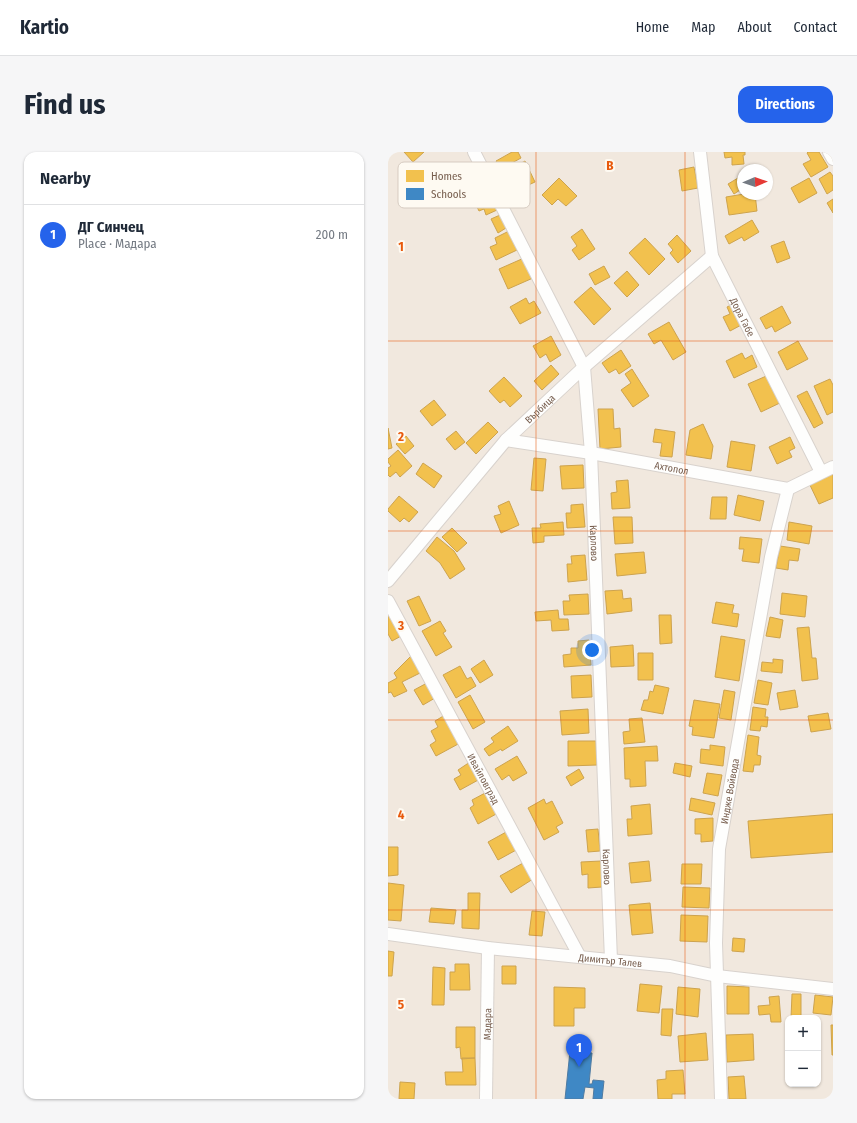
<!DOCTYPE html>
<html lang="en">
<head>
<meta charset="utf-8">
<style>
	:root { --surface:#fff; --page:#f6f6f7; --text:#1f2937; --muted:#747a83; --line:#e0e1e3; --accent:#2563eb }
	body { margin:0; font-family:"Fira Sans Condensed",sans-serif; background:var(--page); color:var(--text) }
	.controls { position:absolute; right:12px; bottom:12px; display:grid; overflow:hidden; border-radius:8px; box-shadow:0 1px 3px #0004 }
	.controls button { width:36px; height:36px; display:grid; place-items:center; padding:0; border:0; border-bottom:1px solid var(--line); background:var(--surface); color:var(--text); font:20px sans-serif }
	.compass { position:absolute; left:349px; top:12px; width:36px; height:36px; border-radius:50%; background:var(--surface); box-shadow:0 1px 3px #0004; rotate:88deg }
	.you { position:absolute; left:204px; top:498px; width:14px; height:14px; margin:-10px; border:3px solid #fff; border-radius:50%; background:#1a73e8; box-shadow:0 0 0 6px #1a73e833 }
	.badge { display:grid; place-items:center; width:26px; height:26px; border-radius:50%; background:var(--accent); color:#fff; font-size:13px; font-weight:700 }
	.pin { position:absolute; translate:-50% -33px; filter:drop-shadow(0 1px 2px #0008) }
	.pin::after { content:''; position:absolute; top:21px; width:14px; height:12px; background:inherit; clip-path:polygon(0 0,100% 0,50% 100%) }
	.list { margin:0; padding:0; list-style:none }
	h2 { display:flex; justify-content:space-between; align-items:center; height:52px; margin:0; padding:0 16px; font-size:17px }
	h2 small { font-size:13px; font-weight:400; color:var(--muted) }
	.list li { display:grid; grid-template-columns:26px 1fr auto; gap:12px; align-items:center; box-sizing:border-box; height:60px; padding:0 16px; border-top:1px solid var(--line) }
	.list b { display:block; font-size:15px; white-space:nowrap }
	.list p { margin:0; font-size:13px; white-space:nowrap; color:var(--muted) }
	.list em { font-size:13px; font-style:normal; color:var(--muted) }
	.map { position:relative; flex:none; width:445px; height:947px; overflow:hidden; border-radius:12px }
	header { display:flex; align-items:center; gap:24px; box-sizing:border-box; height:56px; padding:0 20px; background:var(--surface); border-bottom:1px solid var(--line) }
	header strong { font-size:19px }
	nav { display:flex; gap:22px; margin-inline-start:auto; font-size:14px }
	.intro { display:flex; align-items:center; justify-content:space-between; box-sizing:border-box; height:96px; padding:0 24px }
	h1 { margin:0; font-size:28px }
	.button { padding:10px 18px; border-radius:12px; background:var(--accent); color:#fff; font-size:14px; font-weight:700 }
	main { display:flex; gap:24px; padding:0 24px }
	aside { flex:1; background:var(--surface); border-radius:12px; box-shadow:0 1px 3px #0004 }
	.map>svg:first-child { display:block }
	.residential { fill:#f1e8de; fill-rule:evenodd }
	.homes { fill:#f2c14e; stroke:#cda34e }
	.schools { fill:#3f88c5; stroke:#507ba1 }
	.lines { fill:none; stroke-linecap:round; stroke-linejoin:round }
	.street-casing { stroke:#d8d2cd; stroke-width:14 }
	.street { stroke:#fefefd; stroke-width:12 }
	.grid { fill:none; stroke:#e8590c; stroke-width:1; stroke-opacity:0.55 }
	.labels { text-anchor:middle; stroke-width:4; stroke-linejoin:round; paint-order:stroke }
	.street-label { font-size:10px; fill:#775e4e; stroke:#fefaf2 }
	.key { fill:#fefaf2; stroke:#d6cbc1; stroke-width:1 }
	.key-label { font-size:11px; fill:#775e4e }
	.grid-label { font-size:13px; text-anchor:middle; font-weight:bold; fill:#e8590c; stroke:#fefaf2; stroke-width:4; stroke-linejoin:round; paint-order:stroke }
</style>
</head>
<body>
<header>
<strong>Kartio</strong>
<nav><a>Home</a><a>Map</a><a>About</a><a>Contact</a></nav>
</header>
<div class="intro"><h1>Find us</h1><a class="button">Directions</a></div>
<main>
<aside>
<h2>Nearby<small></small></h2>
<ul class="list">
<li><span class="badge">1</span><div><b>ДГ Синчец</b><p>Place · Мадара</p></div><em>200 m</em></li>
</ul>
</aside>
<div class="map">
<svg width="445" height="947" viewBox="0 0 445 947">
	<rect width="100%" height="100%" fill="#f8f5f0"/>
	<!-- residential -->
	<path class="residential" d="M0 0H445V947H0ZM355 18H379V42H355ZM400 866H430V932H400Z"/>
	<!-- homes -->
	<path class="homes" d="M16 0H36L25 10Z
		M124 0H130L133 6 113 17 108 9Z
		M336 0H357V3H355L356 12 344 13V5L337 6Z
		M420 0H431L440 15 423 25 415 12 423 8 419 1Z
		M137 9 147 30 136 35 126 15Z
		M306 15 310 36 294 39 291 18Z
		M442 20 445 24V38L439 42 431 27Z
		M355 23V36L346 42 340 32Z
		M171 26 189 44 178 54 170 47 164 53 154 43Z
		M421 26 429 41 411 51 403 36Z
		M99 38 109 58 98 63 96 57 91 59 84 45Z
		M356 42H367L369 59 341 63 338 45Z
		M445 47V61L439 51Z
		M112 63 118 76 110 81 103 67Z
		M364 68 371 80 356 89 354 85 341 92 337 84Z
		M194 77 207 97 191 108 184 98 189 94 183 85Z
		M121 79 129 98 108 108 102 95 109 92 107 86Z
		M289 83 303 99 290 111 282 101 285 98 280 92Z
		M257 86 277 107 261 123 241 101Z
		M396 89 402 106 389 111 383 94Z
		M136 106 145 126 120 137 111 117Z
		M216 114 222 125 207 133 201 122Z
		M239 119 251 133 239 145 226 131Z
		M203 135 223 157 206 173 186 150Z
		M138 146 141 152 146 149 153 161 132 172 122 155Z
		M347 151 357 171 342 179 335 165 342 162 339 155Z
		M394 154 403 171 387 180 384 174 378 177 372 166Z
		M281 170 298 200 285 208 273 188 266 192 260 182Z
		M163 184 173 203 162 210 158 202 152 206 145 194Z
		M410 189 420 207 399 218 390 200Z
		M233 198 243 214 231 222 228 217 221 221 214 211Z
		M354 201 357 207 364 203 369 215 346 226 338 209Z
		M163 213 171 222 154 238 146 229Z
		M244 217 261 244 245 255 233 238 243 231 237 222Z
		M383 222 396 249 373 260 360 232Z
		M116 225 134 244 122 255 116 248 112 251 101 239Z
		M442 227 445 233V260L439 263 426 234Z
		M419 239 435 271 426 276 409 244Z
		M46 248 58 263 44 274 32 259Z
		M210 257H225L226 277 232 276 233 295 212 297Z
		M100 270 110 280 88 302 78 291Z
		M315 272 325 294 323 307 298 303 302 278Z
		M0 276 4 296 0 297Z
		M267 277 287 280 284 305 272 304 274 291 265 290Z
		M68 279 77 290 67 298 58 287Z
		M18 284 26 294 17 302 8 292Z
		M402 285 407 296 401 299 404 305 389 312 381 295Z
		M343 289 367 293 363 319 339 315Z
		M10 298 24 314 12 325 8 320 2 325 0 323V316L3 314 0 310V307Z
		M146 306 158 307 155 339 143 338Z
		M35 311 54 324 46 336 28 322Z
		M195 313 196 336 174 337 172 314Z
		M444 320 445 323V346L431 352 421 331Z
		M240 328 242 356 224 357 223 341 229 340 228 329Z
		M350 343 376 349 372 369 346 363Z
		M11 344 30 360 21 370 16 366 12 370 0 359V357Z
		M324 345H339L338 367H322Z
		M121 349 131 373 113 381 106 364 113 362 110 354Z
		M195 352 197 375 179 376 178 361H183V353Z
		M225 365H244L245 391 227 392Z
		M175 370 176 383 156 384V390L145 391 144 376H153L152 372Z
		M401 370 424 374 421 392 399 388Z
		M64 376 79 391 69 400 54 385Z
		M49 385 66 399 77 417 62 427 52 411 38 399Z
		M352 385 374 387 371 411 354 409 356 397H351Z
		M392 394 412 397 410 409 401 408 400 418 388 416Z
		M256 400 258 421 229 424 227 402Z
		M197 403 199 428 180 430 179 412H184L183 404Z
		M234 438 235 447 243 446 244 459 219 462 217 439Z
		M394 441 419 444 417 465 392 462Z
		M200 442 201 462 176 463 175 449H182L181 443Z
		M31 444 43 469 31 474 19 449Z
		M328 450 346 453 344 461 351 462 349 475 324 471Z
		M170 458 171 467H180L181 478 164 479 163 468 148 469 147 460Z
		M0 459 15 483 4 489 0 482Z
		M271 463H283L284 491 272 492Z
		M382 465 395 468 392 486 378 484Z
		M52 469 58 479 55 481 64 495 48 504 34 479Z
		M421 475 424 506H428L430 527 414 529 409 476Z
		M333 484 357 488 351 529 327 525Z
		M201 488 203 513 176 515 175 503 183 502V496H190V489Z
		M245 493 246 514 223 515 222 495Z
		M250 501H265V528H250Z
		M25 502 34 520 14 530 19 539 6 545 3 540 0 541V531L9 526 6 521Z
		M385 507 395 508 394 521 373 519 374 510 385 511Z
		M96 508 105 523 92 531 83 517Z
		M72 514 79 527 83 525 88 534 68 546 55 523Z
		M203 523 204 545 184 546 183 524Z
		M370 528 384 531 380 553 366 551Z
		M39 531 47 546 35 553 26 538Z
		M267 533 281 536 275 562 253 558 256 548H260L262 539 265 540Z
		M336 538 347 540 343 568 331 566Z
		M407 538 410 555 392 558 389 541Z
		M82 543 97 570 85 577 70 550Z
		M306 548 332 552 326 586 304 583 305 575 301 574Z
		M365 555 378 557 377 565H380L379 575 373 574 372 579 362 578Z
		M200 557 201 581 174 583 172 559Z
		M440 561 443 577 423 580 420 564Z
		M57 563 72 591 48 604 42 593 48 589 43 579 50 575 47 569Z
		M254 566 257 590 236 592 235 580 242 579 241 567Z
		M120 574 130 589 114 599 113 597 101 604 96 597 106 590 103 586Z
		M360 583 371 585 369 603 373 604 372 613H366L365 620 355 619Z
		M180 589H208L209 613 180 614Z
		M322 593 337 595 335 614 312 611 313 597 322 598Z
		M269 594 270 609H257L258 634 242 635V627H237L236 596Z
		M129 604 139 621 125 629 121 623 114 628 107 617Z
		M82 610 92 627 72 638 66 627 73 623 70 618Z
		M287 611 304 614 302 625 285 621Z
		M191 617 196 626 183 634 178 625Z
		M319 621 334 623 330 644 315 641Z
		M99 640 110 661 90 672 82 656 86 653 84 648Z
		M303 646 327 651 324 663 301 658Z
		M156 647 158 652 164 649 175 671 168 675 171 680 156 688 140 656Z
		M262 652 264 682 240 684 239 667H244L243 654Z
		M445 662V700L363 706 360 669Z
		M325 666V689L313 690V682H307V667Z
		M210 677 212 699 200 700 198 678Z
		M120 679 130 697 110 708 100 690Z
		M0 695H10V723L0 724Z
		M213 709 214 735 200 736V722L194 723 193 710Z
		M261 709 263 729 243 731 241 711Z
		M135 711 145 727 123 741 112 724Z
		M294 712H314L313 732H293Z
		M0 731 16 733 13 769 0 768Z
		M295 735 322 736 321 756 294 755Z
		M80 741H92L91 777 74 776V758H80Z
		M262 751 265 781 244 783 241 753Z
		M43 756 68 758 66 772 41 770Z
		M144 759 157 760 154 784 141 783Z
		M293 763 320 764 319 790 292 789Z
		M345 786 357 787 356 800 344 799Z
		M0 799 6 800 4 824H0Z
		M67 812H81L82 838H62V820H67Z
		M114 814H128V832H114Z
		M45 815 57 816 56 853H44Z
		M252 832 274 834 271 861 249 859Z
		M339 834 361 835V862H339Z
		M166 835 197 836V856H186V874H166Z
		M290 835 312 837 310 865 288 862Z
		M404 842H413V866H403Z
		M427 843 445 845 443 863 425 861Z
		M391 844 393 870H383L382 862 371 863 370 854 382 853 381 845Z
		M274 857H285L283 884 273 883Z
		M443 873H445V903H444Z
		M68 875H87V906L73 907 72 895 68 896Z
		M318 881 320 908 292 910 290 884Z
		M365 882 366 908 339 910 338 883Z
		M74 906H87L88 933H58L57 920H75Z
		M295 918 297 942H284V947H270L269 928 278 927V919Z
		M356 924 358 947H341L340 925Z
		M12 930 27 931 26 947H11Z"/>
	<!-- schools -->
	<path class="schools" d="M182 899 204 901 201 932H204L205 928 216 929 214 947H205L206 936 197 935 195 947H177Z"/>
	<g class="lines">
		<defs>
			<g id="street">
				<path id="s1" d="M86 0 196 215 203 301 223 808"/>
				<path id="s2" d="M312 0 324 104 433 320"/>
				<path d="M441 0 445 7"/>
				<path id="s3" d="M118 288 203 301 400 337 445 315"/>
				<path id="s4" d="M0 429 118 288 196 215 324 104"/>
				<path id="s5" d="M0 449 192 805"/>
				<path id="s6" d="M0 782 100 796 282 814 329 824 445 837"/>
				<path id="s7" d="M98 947 100 796"/>
				<path id="s8" d="M333 947 328 791 331 697 383 405 400 337"/>
			</g>
		</defs>
		<!-- street casing -->
		<use href="#street" class="street-casing"/>
		<!-- street -->
		<use href="#street" class="street"/>
	</g>
	<!-- grid -->
	<path class="grid" d="M148 0V947M297 0V947M0 189H445M0 379H445M0 568H445M0 758H445"/>
	<g class="labels">
		<!-- street labels -->
		<g class="street-label">
			<text dy="4" stroke="none"><textPath href="#s2" startOffset="173">Дора Габе</textPath></text>
			<text dy="4" stroke="none"><textPath href="#s4" startOffset="230">Върбица</textPath></text>
			<text dy="4" stroke="none"><textPath href="#s3" startOffset="168">Ахтопол</textPath></text>
			<text dy="4" stroke="none"><textPath href="#s1" startOffset="418">Карлово</textPath></text>
			<text dy="4" stroke="none"><textPath href="#s5" startOffset="202">Ивайловград</textPath></text>
			<text dy="4" stroke="none"><textPath href="#s8" startOffset="309">Индже Войвода</textPath></text>
			<text dy="4" stroke="none"><textPath href="#s1" startOffset="742">Карлово</textPath></text>
			<text dy="4" stroke="none"><textPath href="#s6" startOffset="224">Димитър Талев</textPath></text>
			<text dy="4" stroke="none"><textPath href="#s7" startOffset="75">Мадара</textPath></text>
		</g>
	</g>
	<!-- legend -->
	<rect x="10" y="10" width="132" height="46" rx="6" class="key"/>
	<rect x="18" y="18" width="18" height="12" fill="#f2c14e"/>
	<rect x="18" y="36" width="18" height="12" fill="#3f88c5"/>
	<g class="key-label">
		<text x="43" y="28">Homes</text>
		<text x="43" y="46">Schools</text>
	</g>
	<g class="grid-label">
		<text x="222" y="18">B</text>
		<text x="13" y="99">1</text>
		<text x="13" y="289">2</text>
		<text x="13" y="478">3</text>
		<text x="13" y="667">4</text>
		<text x="13" y="857">5</text>
	</g>
</svg>
<div class="controls">
<button>+</button>
<button>−</button>
</div>
<svg class="compass" viewBox="-18 -18 36 36"><path d="M0-13l5 13h-10z" fill="#e53935"/><path d="M0 13l5-13h-10z" fill="#747a83"/></svg>
<div class="you"></div>
<div class="pin badge" style="left:191px;top:915px">1</div>
</div>
</main>
</body>
</html>
